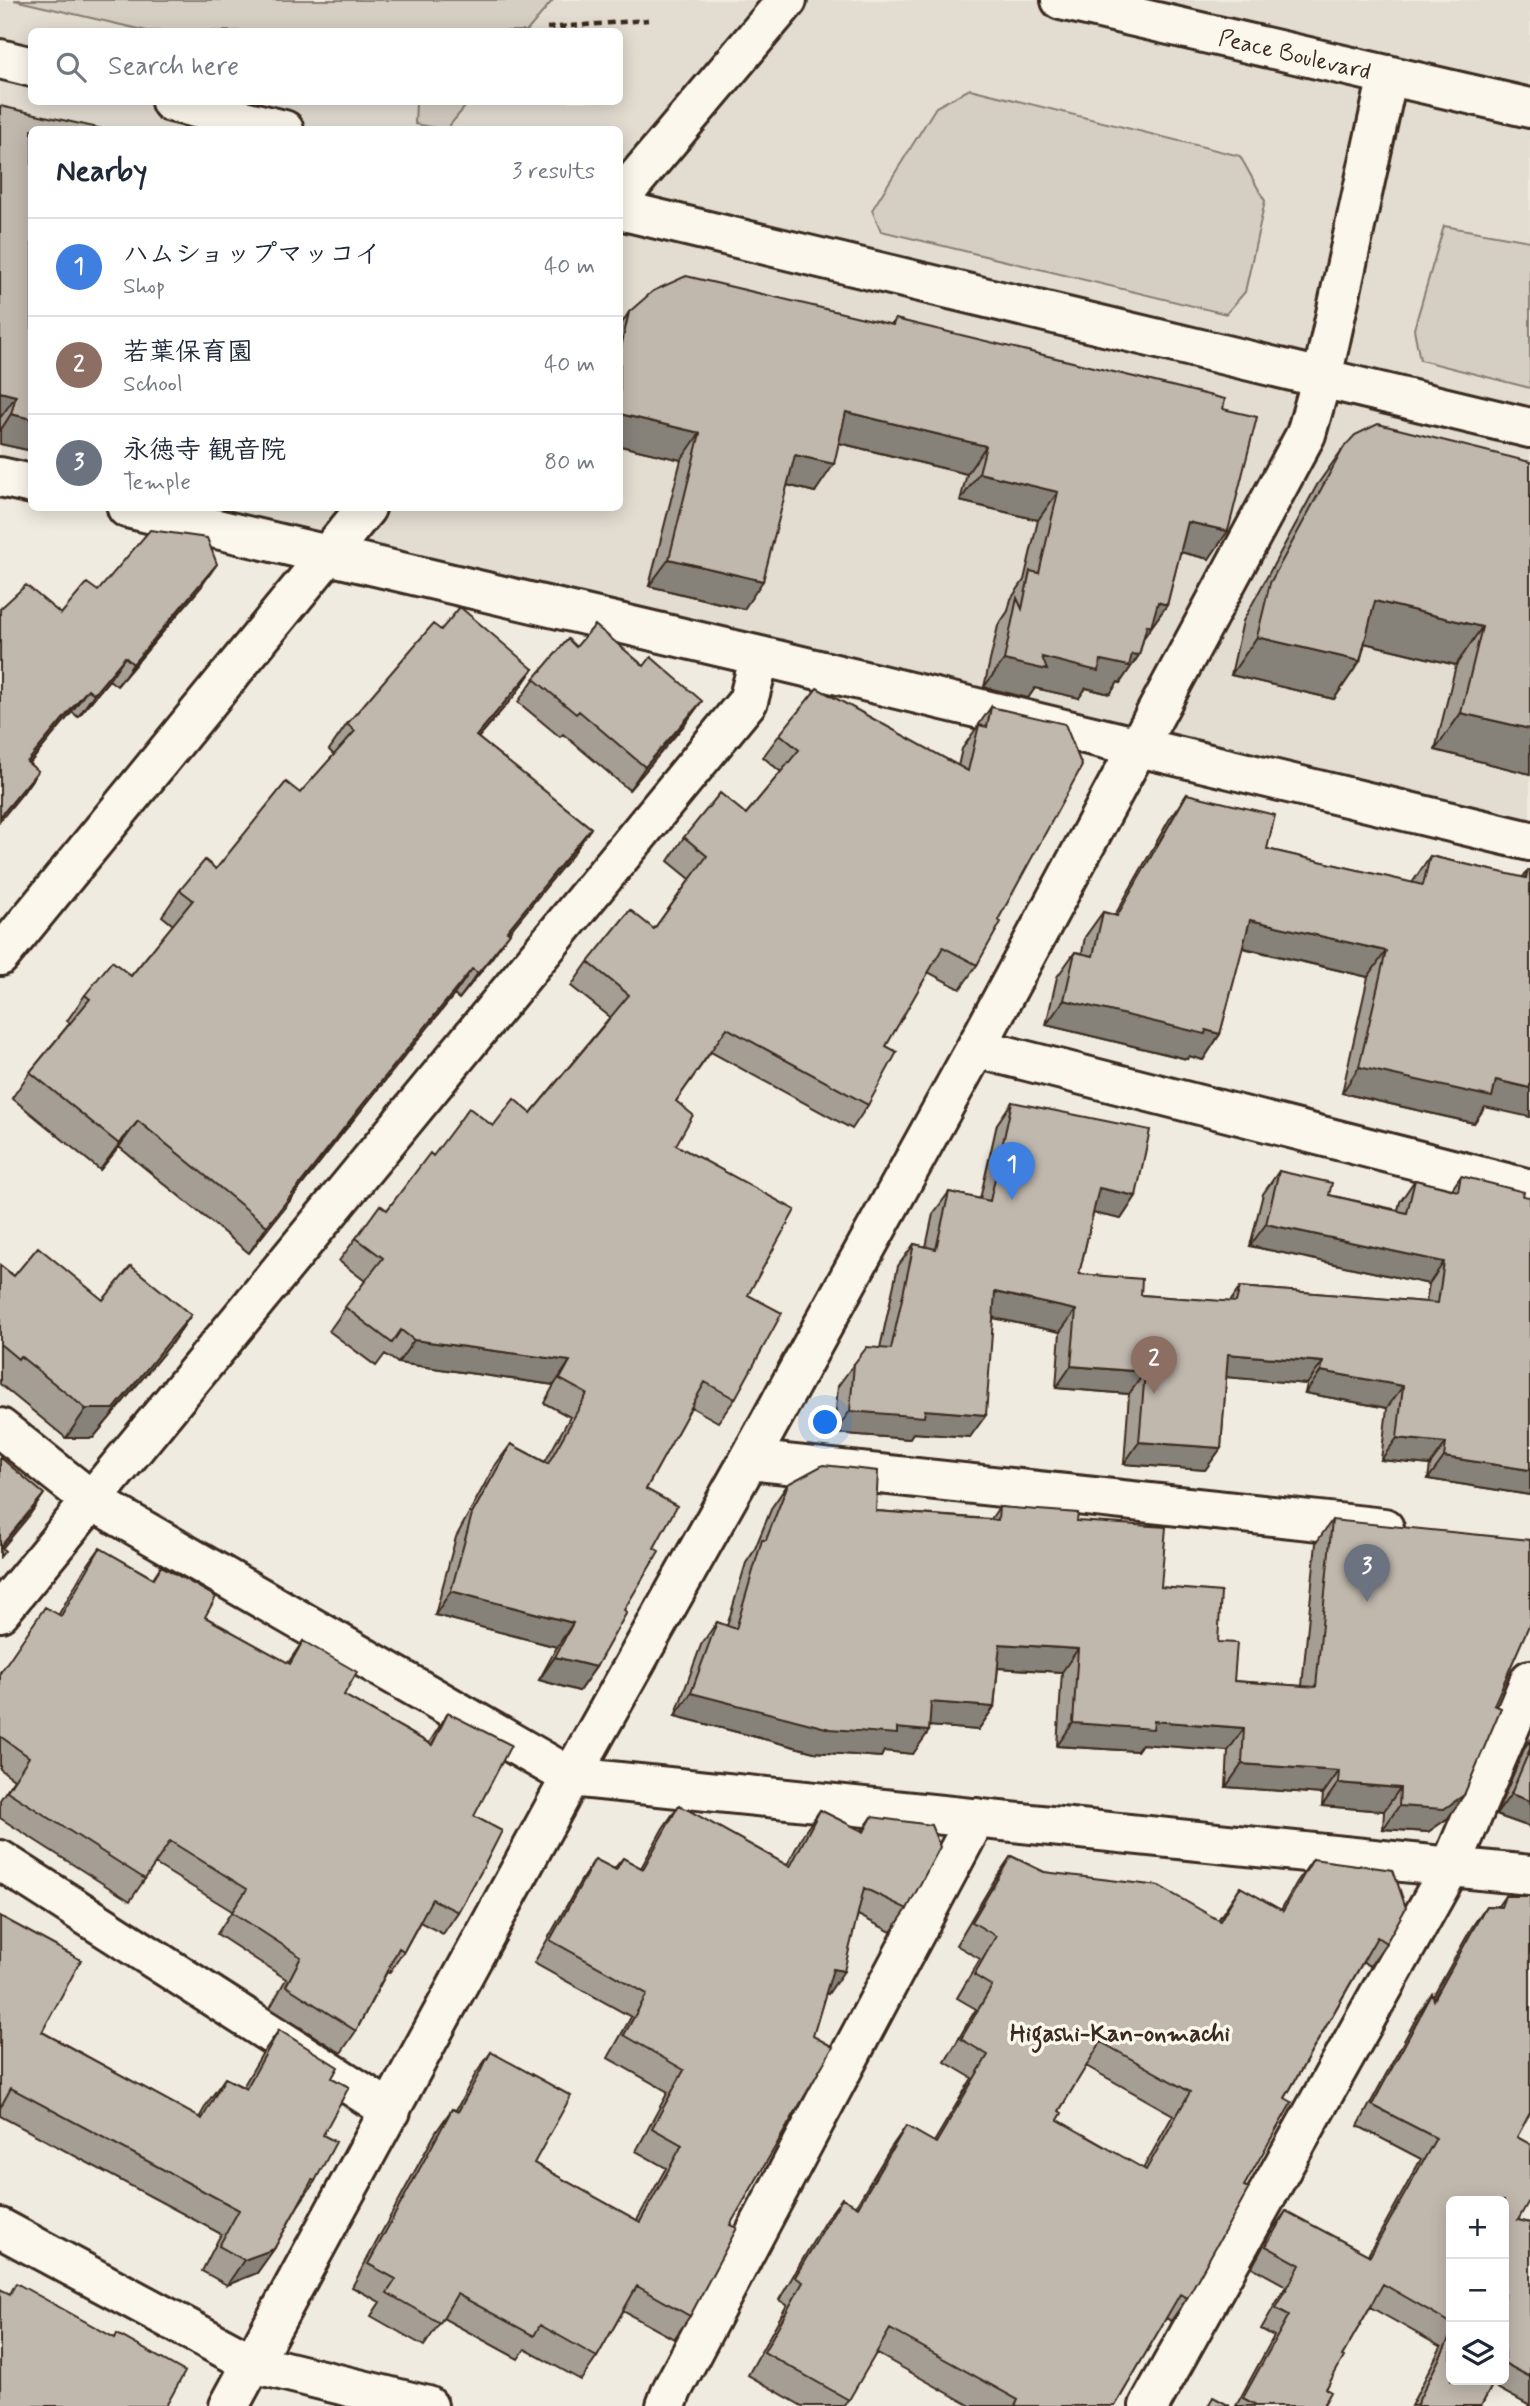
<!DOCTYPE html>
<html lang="en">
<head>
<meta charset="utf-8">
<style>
	:root { --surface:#fff; --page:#f2f2f3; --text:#1f2937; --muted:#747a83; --line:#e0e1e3; --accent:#3b2a1e }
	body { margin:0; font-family:Mynerve,"Klee One",sans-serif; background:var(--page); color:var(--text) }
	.controls { position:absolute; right:21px; bottom:21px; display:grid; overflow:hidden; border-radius:10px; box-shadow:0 4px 18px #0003 }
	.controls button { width:63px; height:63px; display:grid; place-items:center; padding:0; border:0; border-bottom:2px solid var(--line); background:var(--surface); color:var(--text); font:35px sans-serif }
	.you { position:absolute; left:826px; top:1423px; width:24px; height:24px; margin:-18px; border:5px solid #fff; border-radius:50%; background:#1a73e8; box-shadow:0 0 0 10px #1a73e833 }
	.badge { display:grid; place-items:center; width:46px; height:46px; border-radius:50%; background:var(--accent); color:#fff; font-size:23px; font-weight:700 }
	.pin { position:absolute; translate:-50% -58px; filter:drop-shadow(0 2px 4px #0008) }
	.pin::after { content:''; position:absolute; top:37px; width:24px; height:21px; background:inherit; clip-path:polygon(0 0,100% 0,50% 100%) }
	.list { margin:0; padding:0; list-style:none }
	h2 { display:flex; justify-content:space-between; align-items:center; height:91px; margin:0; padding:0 28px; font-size:30px }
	h2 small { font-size:23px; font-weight:400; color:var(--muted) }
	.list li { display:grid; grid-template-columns:46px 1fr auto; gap:21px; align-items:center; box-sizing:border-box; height:98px; padding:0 28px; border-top:2px solid var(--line) }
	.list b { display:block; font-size:26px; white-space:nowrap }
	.list p { margin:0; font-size:23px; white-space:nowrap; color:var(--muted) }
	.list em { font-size:23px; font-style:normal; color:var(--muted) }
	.icon { flex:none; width:38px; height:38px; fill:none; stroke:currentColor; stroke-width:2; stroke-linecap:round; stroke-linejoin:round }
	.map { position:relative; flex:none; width:1530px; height:2406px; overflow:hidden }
	.search { position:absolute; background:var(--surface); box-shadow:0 4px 18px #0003; left:28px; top:28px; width:595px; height:77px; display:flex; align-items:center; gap:18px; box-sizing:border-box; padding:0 24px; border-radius:10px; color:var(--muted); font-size:26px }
	.panel { position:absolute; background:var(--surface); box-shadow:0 4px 18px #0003; left:28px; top:126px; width:595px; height:385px; border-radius:10px }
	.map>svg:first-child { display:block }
	.built { fill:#e2dcd1; fill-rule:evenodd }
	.green { fill:#d5cec3; stroke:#887c70; stroke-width:2 }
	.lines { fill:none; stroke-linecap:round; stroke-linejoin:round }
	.minor-casing { stroke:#3b2a1e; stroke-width:44 }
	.tertiary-casing { stroke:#3b2a1e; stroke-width:44 }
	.path { stroke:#3b2a1e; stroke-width:4.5; stroke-dasharray:7 5; stroke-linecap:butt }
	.minor { stroke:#fbf7ec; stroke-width:38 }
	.tertiary { stroke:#fbf7ec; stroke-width:38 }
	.wall { fill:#a59e95; stroke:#3b2a1e; stroke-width:2; fill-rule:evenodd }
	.shaded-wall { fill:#868179; stroke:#3b2a1e; stroke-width:2 }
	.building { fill:#c0b8ad; stroke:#3b2a1e; stroke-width:2; fill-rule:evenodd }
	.labels { text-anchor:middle; stroke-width:7; stroke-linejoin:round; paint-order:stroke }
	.street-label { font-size:23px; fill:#3b2a1e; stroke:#fbf7ec }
	.neighbourhood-label { font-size:24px; font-weight:bold; fill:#3b2a1e; stroke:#fbf7ec }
</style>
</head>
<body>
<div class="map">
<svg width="1530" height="2406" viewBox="0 0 1530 2406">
	<rect width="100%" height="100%" fill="#f0ebe0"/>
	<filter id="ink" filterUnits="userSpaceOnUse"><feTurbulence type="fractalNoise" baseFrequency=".0143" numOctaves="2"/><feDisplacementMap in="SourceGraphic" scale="14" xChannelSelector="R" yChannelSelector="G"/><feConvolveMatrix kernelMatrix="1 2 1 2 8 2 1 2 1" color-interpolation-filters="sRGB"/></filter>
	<g filter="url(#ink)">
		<!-- built -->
		<path class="built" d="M0 0H1530V839L150 508H620V130H32L31 479 0 471ZM32 32H620V102H32Z"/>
		<!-- green -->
		<path class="green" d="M14 0H553L527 31H147Z
			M970 89 1240 156 1265 201 1245 292 1226 314 881 231 872 210 936 107Z
			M416 102H469L446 130 415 124Z
			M1444 226 1530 241V388L1420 360 1414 329Z"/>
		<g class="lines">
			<defs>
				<path id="minor" d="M0 59 32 67
					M171 102 284 130
					M620 210 1530 428
					M0 477 32 484
					M127 508 760 656 1530 841
					M976 1048 1530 1189
					M0 1428 91 1500 571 1777 1530 1875
					M749 1460 1384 1528
					M0 1612 748 701 760 656
					M0 1860 391 2111
					M229 2406 571 1777 749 1460 976 1048 1306 434 1322 378 1388 75
					M666 2406 672 2390 976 1818
					M1149 2406 1451 1866 1530 1680"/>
				<path id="tertiary" d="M1061 0 1530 108
					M620 198 787 0
					M0 956 366 508
					M0 2228 252 2363 428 2406"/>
			</defs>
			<!-- minor casing -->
			<use href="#minor" class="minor-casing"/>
			<!-- tertiary casing -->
			<use href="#tertiary" class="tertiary-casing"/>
			<!-- path -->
			<path class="path" d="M547 28 648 20"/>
			<!-- minor -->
			<use href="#minor" class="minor"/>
			<!-- tertiary -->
			<use href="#tertiary" class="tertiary"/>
		</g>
		<!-- wall -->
		<path class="wall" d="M0 106 32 451 0 444Z
			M629 312 891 325 895 319 1223 409 1209 559 1180 552 1167 605 1144 637 1139 655 1120 683 1118 682 1110 694 1086 688 1079 698 1035 688 1028 698 984 687 998 626 1008 611 1011 599 1024 580 1038 520 960 501 967 474 839 443 815 492 787 485 744 609 649 586 681 460 620 446V326Z
			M1344 447 1530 462V774L1435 750 1456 665 1365 643 1360 661 1334 699 1231 675 1243 621 1317 485Z
			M201 587 117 686 109 680 78 717 72 712 29 764 38 771 22 794 61 614 98 591Z
			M441 630 533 669 515 695 478 738 591 828 573 854 509 932 491 959 459 999 454 995 341 1135 249 1253 119 1147 100 1170 12 1098 30 1072 70 1023 67 1021 85 995 131 976 173 925 162 916 180 890 216 869 300 793 334 755 329 750 347 724Z
			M576 647 686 723 629 790 563 734 560 737 518 702 534 679Z
			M991 707 998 920 977 965 960 989 928 972 886 1046 868 1105 852 1129 711 1052 676 1101V1145L748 1295 735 1399 718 1422 691 1407 646 1489 654 1548 596 1667 579 1691 539 1680 557 1647 435 1615 456 1537 494 1467 511 1444 545 1462 570 1417 544 1403 554 1385 398 1363 385 1354 376 1366 329 1331 365 1281 339 1261 356 1238 387 1210 433 1156 493 1126 531 1113 610 1017 571 986 588 962 654 929 690 879 668 861 684 837 746 814 781 772 763 757 780 734 958 766 962 749Z
			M1187 794 1267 849 1412 883 1430 856 1522 878 1528 870 1485 1107 1474 1123 1342 1093 1368 977 1242 948 1220 1034 1203 1060 1189 1056 1187 1059 1046 1025 1057 977 1075 952 1082 953 1085 937 1103 912 1115 915 1169 820Z
			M1012 1102 1136 1196 1121 1219 1093 1213 1079 1274 1141 1295 1230 1302 1240 1287 1426 1302 1429 1284 1250 1246 1263 1194 1279 1171 1329 1195 1398 1210 1400 1202 1415 1180 1452 1189 1461 1176 1523 1196 1530 1495 1428 1479 1430 1465 1381 1460 1387 1408 1305 1393 1307 1384 1226 1377 1221 1448 1205 1470 1124 1464 1129 1394 1056 1388 1060 1332 993 1318 970 1437 913 1433 909 1439 834 1433 838 1386 854 1364 880 1348 898 1266 914 1244 926 1247 933 1214 949 1192 980 1199 997 1124Z
			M0 1265 14 1276 103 1300 191 1315 171 1344 93 1438H66L0 1384Z
			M788 1484 876 1511 991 1519 999 1507 1077 1521 1161 1587 1218 1642 1234 1681 1302 1686 1316 1543 1332 1520 1494 1705 1448 1818 1428 1832 1383 1829 1384 1811 1322 1806 1323 1794 1226 1787 1228 1751 1142 1744 1137 1751 1057 1746 1062 1672 998 1668 994 1707 978 1730 930 1726 913 1754 884 1751 881 1757 814 1752 675 1716 701 1645 717 1622 727 1626 746 1563 754 1551 772 1507Z
			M100 1548 153 1578 161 1566 205 1617 288 1663 303 1641 344 1695 429 1743 448 1713 474 1816 458 1912 443 1934 420 1922 404 1951 389 1973 387 1972 356 2031 341 2053 270 2008 286 1979 217 1934 232 1911 155 1864 130 1901 0 1818V1800L14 1779 0 1769V1672L59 1614 84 1570Z
			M1530 1740V1827L1496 1815 1525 1747Z
			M679 1805 787 1865 804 1833 820 1810 862 1831 872 1817 907 1909 891 1932 858 1915 828 1994 825 1993 730 2225 690 2316 674 2339 623 2311 597 2357 581 2380 525 2349 518 2359 443 2318 424 2346 371 2316 380 2302 352 2287 436 2132 452 2109 456 2110 475 2075 491 2052 534 2163 637 2220 666 2168 636 2151 668 2092 608 2058 631 2017 534 1963 580 1882 595 1859 614 1869 623 1858 641 1868 663 1828Z
			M1011 1856 1044 1872 1218 1920 1240 1887 1281 1910 1297 1882 1313 1859 1386 1943 1370 1966 1363 1962 1285 2098 1244 2186 1187 2298 1171 2321 1166 2318 1115 2406H971L876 2353 844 2406H802L748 2375 787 2305 779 2300 825 2221 842 2198 856 2206 890 2149 906 2126 934 2142 972 2078 945 2062 976 2009 957 1998 980 1959 956 1945 995 1879ZM1086 2066 1173 2115 1143 2169 1058 2120 1059 2111Z
			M1505 1896 1517 2137 1518 2220 1530 2223V2406L1492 2385 1481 2406H1411L1441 2347 1370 2307 1342 2356 1326 2389 1323 2406H1236L1274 2336 1261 2329 1286 2286 1252 2267 1271 2232 1286 2211 1368 2255 1421 2159 1358 2126 1418 2015 1432 1994 1433 1997 1472 1927 1486 1906H1498ZM1451 2201H1504V2380H1451Z
			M0 1916 42 2032 199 2118 208 2102 225 2078 243 2087 262 2054 279 2030 332 2078 315 2181 298 2206 274 2249 257 2273 227 2285 202 2271 221 2234 0 2116Z"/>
		<!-- shaded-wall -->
		<path class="shaded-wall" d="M0 392 16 396 0 418Z
			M846 412 986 446 967 474 827 440Z
			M11 414 32 419V451L0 444V431Z
			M620 414 700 433 681 460 620 446Z
			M795 455 834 464 815 492 775 482Z
			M979 473 1058 492 1038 520 960 501Z
			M1188 522 1228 531 1209 559 1168 549Z
			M669 559 763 581 744 609 649 586Z
			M217 564 201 587 117 686 133 664Z
			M1375 601 1482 627 1456 665 1348 639Z
			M1158 602 1167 605 1132 654 1139 655 1120 683 1118 682 1110 694 1086 688 1079 698 1035 688 1028 698 984 687 1004 660 1042 657 1101 660Z
			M1257 637 1360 661 1334 699 1231 675Z
			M125 657 109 680 78 717 94 694Z
			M533 669 515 695 457 762 476 736Z
			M88 689 72 712 11 785 27 762Z
			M702 701 686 723 629 790 645 767Z
			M1461 713 1530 729V774L1435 750Z
			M38 771 22 794 0 821V817Z
			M591 828 573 854 489 957 507 931Z
			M1250 920 1386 951 1368 977 1232 945Z
			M510 933 491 959 459 999 478 973Z
			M472 969 454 995 341 1135 249 1253 267 1226 359 1109Z
			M1064 1000 1206 1030 1220 1034 1203 1060 1189 1056 1187 1059 1046 1025Z
			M1359 1067 1496 1080 1530 1088V1117L1485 1107 1474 1123 1342 1093Z
			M138 1121 119 1147 100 1170 119 1144Z
			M1099 1188 1136 1196 1121 1219 1083 1211Z
			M1266 1224 1444 1262 1429 1284 1250 1246Z
			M995 1292 1076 1310 1060 1332 980 1315Z
			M191 1315 171 1344 93 1438H66L86 1409Z
			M414 1340 570 1361 554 1385 398 1363Z
			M1228 1354 1323 1362 1307 1384 1213 1376Z
			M1071 1366 1145 1372 1129 1394 1056 1388Z
			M1321 1371 1403 1386 1387 1408 1305 1393Z
			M925 1410 986 1415 970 1437 913 1433 909 1439 834 1433 850 1411Z
			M1397 1438 1446 1443 1430 1465 1381 1460Z
			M1139 1442 1221 1448 1205 1470 1124 1464Z
			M1444 1457 1530 1470V1495L1428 1479Z
			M44 1494 29 1516 0 1551V1547Z
			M451 1591 573 1623 557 1647 435 1615Z
			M1000 1644 1078 1649 1062 1672 984 1667Z
			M555 1657 596 1667 579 1691 539 1680Z
			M691 1693 897 1728 929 1731 913 1754 884 1751 881 1757 814 1752 675 1716Z
			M931 1702 994 1707 978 1730 915 1725Z
			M1154 1721 1244 1728 1228 1751 1142 1744 1137 1751 1057 1746 1073 1723Z
			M1242 1764 1339 1771 1323 1794 1226 1787Z
			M1338 1783 1400 1788 1384 1811 1322 1806Z
			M1511 1794 1530 1801V1827L1496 1815Z
			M1464 1795 1448 1818 1428 1832 1383 1829 1399 1806Z
			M833 1969 844 1971 828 1994 817 1991Z
			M274 2249 257 2273 227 2285 244 2260Z"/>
		<!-- building -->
		<path class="building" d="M0 106 107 130H32V419L11 414 16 396 0 392Z
			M686 276 893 325 895 319 1225 399 1223 409 1257 417 1228 531 1188 522 1167 605 1158 602 1151 627 1147 625 1139 655 1132 654 1129 666 1101 660 1098 671 1042 657 1047 670 1004 660 1017 598 1022 609 1030 571 1039 573 1058 492 979 473 986 446 846 412 834 464 795 455 763 581 669 559 700 433 620 414V352L629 312 653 291Z
			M1378 424 1530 462V729L1461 713 1482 627 1375 601 1360 661 1257 637 1270 583 1344 447 1355 435Z
			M150 530 207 538 217 564 133 664 125 657 94 694 88 689 27 762 38 771 0 817V609L26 585 61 614 87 583 98 591Z
			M460 607 533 669 476 736 591 828 507 931 510 933 478 973 472 969 359 1109 267 1226 138 1121 119 1144 30 1072 90 999 85 995 112 961 131 976 193 900 180 890 205 860 216 869 286 782 300 793 355 731 347 724 408 653 433 624 441 630Z
			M595 625 644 666 651 657 702 701 645 767 579 711 576 714 534 679 568 639 576 647Z
			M817 688 968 771 979 725 987 727 991 707 1065 724 1082 766 998 920 1001 922 977 965 943 947 886 1046 897 1052 868 1105 727 1028 676 1101 693 1115 676 1145 795 1210 748 1295 782 1313 735 1399 705 1382 646 1489 677 1506 654 1548 659 1551 624 1610 627 1612 596 1667 555 1657 573 1623 451 1591 472 1514 511 1444 548 1464 587 1394 560 1379 570 1361 414 1340 401 1330 392 1343 345 1307 383 1258 356 1238 380 1205 387 1210 430 1153 433 1156 469 1108 493 1126 514 1099 531 1113 629 995 588 962 630 910 654 929 707 856 684 837 720 793 746 814 799 750 780 734Z
			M1187 794 1275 815 1267 849 1423 885 1430 856 1526 878 1528 870H1530V1088L1496 1080 1492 1097 1359 1067 1386 951 1250 920 1220 1034 1206 1030 1205 1034 1064 1000 1075 952 1093 956 1103 912 1117 916Z
			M1012 1102 1150 1130 1136 1196 1099 1188 1079 1274 1142 1279 1141 1295 1236 1302 1240 1287 1438 1303 1444 1262 1266 1224 1279 1171 1332 1183 1329 1195 1407 1213 1415 1180 1458 1191 1461 1176 1524 1192 1523 1196 1530 1197V1470L1444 1457 1446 1443 1397 1438 1403 1386 1321 1371 1323 1362 1228 1354 1221 1448 1139 1442 1145 1372 1071 1366 1076 1310 995 1292 986 1415 925 1410 924 1417 850 1411 854 1364 867 1347 891 1349 914 1244 936 1249 949 1192 990 1201Z
			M38 1247 103 1300 131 1266 191 1315 114 1409H86L20 1356 18 1359 0 1344V1265L14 1276Z
			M0 1457 44 1494 0 1547 5 1551 0 1557Z
			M823 1465 878 1471 876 1511 998 1520 999 1507 1078 1513 1077 1521 1166 1527 1161 1587 1221 1592 1218 1642 1237 1643 1234 1681 1316 1687 1332 1520 1530 1540V1623L1494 1705 1501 1708 1464 1795 1444 1809 1399 1806 1400 1788 1338 1783 1339 1771 1242 1764 1244 1728 1154 1721 1153 1729 1073 1723 1078 1649 1000 1644 994 1707 931 1702 929 1731 897 1728V1734L830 1729 691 1693 717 1622 736 1629 762 1540H766L788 1484Z
			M100 1548 154 1579 161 1566 216 1597 205 1617 290 1664 303 1641 357 1672 344 1695 432 1745 448 1713 511 1745 474 1816 502 1831 482 1870 458 1912 432 1899 404 1951 399 1948 356 2031 286 1986 301 1957 232 1912 247 1889 170 1841 145 1879 7 1791 29 1757 0 1736V1673L45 1607 61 1616Z
			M1530 1749V1801L1511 1794Z
			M679 1805 790 1867 820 1810 864 1832 872 1817 931 1825 940 1847 907 1909 864 1888 844 1971 833 1969 813 2036 833 2047 730 2225 737 2228 690 2316 637 2286 597 2357 540 2325 534 2336 457 2294 440 2323 387 2293 396 2279 368 2264 452 2109 458 2112 491 2052 571 2096 534 2163 640 2222 682 2145 652 2128 684 2070 624 2035 647 1994 550 1940 595 1859 616 1870 623 1858 643 1869Z
			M1011 1856 1044 1872 1159 1886 1220 1921 1240 1887 1283 1911 1313 1859 1393 1870 1406 1908 1386 1943 1377 1937 1285 2098 1292 2102 1244 2186 1249 2188 1187 2298 1180 2294 1115 2406H1015L1018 2400 890 2329 849 2400 764 2352 803 2282 795 2277 842 2198 858 2207 906 2126 936 2143 988 2055 961 2039 992 1986 974 1975 996 1936 972 1922ZM1101 2042 1190 2092 1146 2170 1058 2120 1062 2113 1059 2111Z
			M1505 1896H1530V2113L1517 2137 1530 2144V2199L1518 2220 1530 2223V2377L1504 2363V2201H1451V2323L1383 2284 1342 2356 1344 2357 1326 2389 1331 2392 1323 2406H1258L1243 2398 1289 2315 1276 2308 1300 2265 1266 2246 1286 2211 1370 2256 1436 2138 1372 2105 1432 1994 1434 2000 1486 1906 1501 1907Z
			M0 1916 81 1960 42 2032 202 2119 225 2078 246 2089 279 2030 338 2067 332 2078 349 2087 323 2135 336 2142 315 2181 312 2180 274 2249 244 2260 219 2246 239 2210 11 2088 0 2108Z
			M16 2283 115 2338 117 2334 185 2372 166 2406H0V2289L10 2294Z
			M1451 2335V2380H1495L1481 2406H1416Z
			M1213 2397 1230 2406H1208Z"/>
	</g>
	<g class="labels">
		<!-- street labels -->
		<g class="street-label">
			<text transform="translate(1295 54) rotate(13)" y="8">Peace Boulevard</text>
		</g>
		<!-- neighbourhood labels -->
		<g class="neighbourhood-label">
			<text x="1120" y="2041">Higashi-Kan-onmachi</text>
		</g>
	</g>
</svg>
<div class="controls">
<button>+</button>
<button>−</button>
<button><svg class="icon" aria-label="layers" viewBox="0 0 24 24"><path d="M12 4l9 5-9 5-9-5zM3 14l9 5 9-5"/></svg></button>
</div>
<div class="you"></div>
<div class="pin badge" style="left:1012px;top:1200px;background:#3f7fe0">1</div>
<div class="pin badge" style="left:1154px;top:1394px;background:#8d6e63">2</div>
<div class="pin badge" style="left:1367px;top:1602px;background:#6b7280">3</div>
<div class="search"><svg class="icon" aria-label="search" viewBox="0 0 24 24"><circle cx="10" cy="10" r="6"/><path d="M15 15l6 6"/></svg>Search here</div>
<section class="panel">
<h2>Nearby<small>3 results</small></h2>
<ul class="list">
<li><span class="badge" style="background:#3f7fe0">1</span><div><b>ハムショップマッコイ</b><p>Shop</p></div><em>40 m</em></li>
<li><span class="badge" style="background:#8d6e63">2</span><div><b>若葉保育園</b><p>School</p></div><em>40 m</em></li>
<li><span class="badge" style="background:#6b7280">3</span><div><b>永徳寺 観音院</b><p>Temple</p></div><em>80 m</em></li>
</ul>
</section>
</div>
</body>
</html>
